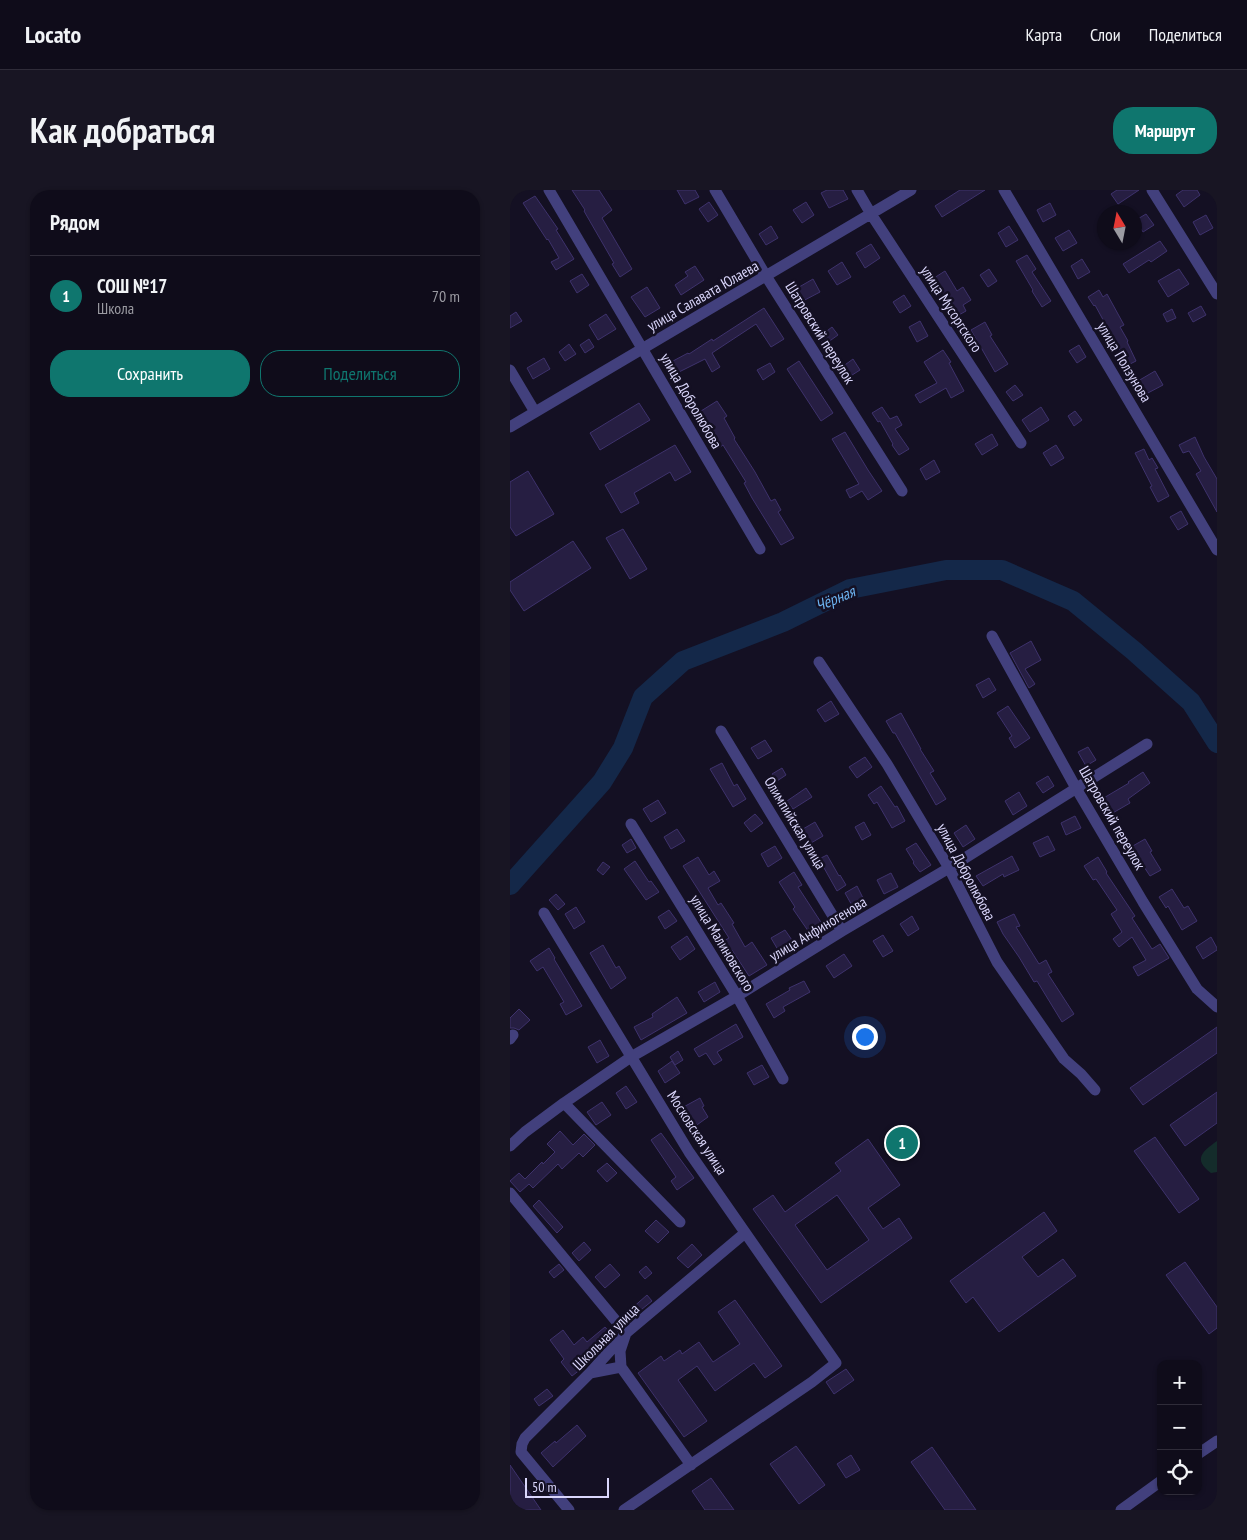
<!DOCTYPE html>
<html lang="ru">
<head>
<meta charset="utf-8">
<style>
	:root { --surface:#0f0c1a; --page:#181523; --text:#f1f3f6; --muted:#9b9ba2; --line:#2f2c39; --accent:#0f766e }
	body { margin:0; font-family:"PT Sans Narrow",sans-serif; background:var(--page); color:var(--text) }
	.controls { position:absolute; right:15px; bottom:15px; display:grid; overflow:hidden; border-radius:10px; box-shadow:0 1px 4px #0004 }
	.controls button { width:45px; height:45px; display:grid; place-items:center; padding:0; border:0; border-bottom:1px solid var(--line); background:var(--surface); color:var(--text); font:25px sans-serif }
	.compass { position:absolute; left:587px; top:15px; width:45px; height:45px; border-radius:50%; background:var(--surface); box-shadow:0 1px 4px #0004; rotate:350deg }
	.scale { position:absolute; left:15px; bottom:12px; width:84px; box-sizing:border-box; padding-left:5px; border:2px solid #dad6fb; border-top:0; font-size:14px; line-height:18px; white-space:nowrap; color:#dad6fb; -webkit-text-stroke:4px #141023; paint-order:stroke }
	.you { position:absolute; left:354px; top:846px; width:18px; height:18px; margin:-12px; border:4px solid #fff; border-radius:50%; background:#1a73e8; box-shadow:0 0 0 8px #1a73e833 }
	.badge { display:grid; place-items:center; width:32px; height:32px; border-radius:50%; background:var(--accent); color:#fff; font-size:16px; font-weight:700 }
	.pin { position:absolute; translate:-50% -50%; border:2px solid #fff; box-shadow:0 1px 5px #0006 }
	.list { margin:0; padding:0; list-style:none }
	h2 { display:flex; justify-content:space-between; align-items:center; height:65px; margin:0; padding:0 20px; font-size:21px }
	h2 small { font-size:16px; font-weight:400; color:var(--muted) }
	.list li { display:grid; grid-template-columns:32px 1fr auto; gap:15px; align-items:center; box-sizing:border-box; height:80px; padding:0 20px; border-top:1px solid var(--line) }
	.list b { display:block; font-size:19px; white-space:nowrap }
	.list p { margin:0; font-size:16px; white-space:nowrap; color:var(--muted) }
	.list em { font-size:16px; font-style:normal; color:var(--muted) }
	.actions { display:flex; gap:10px; padding:15px 20px }
	.actions a { flex:1; padding:11px 0; border:1px solid var(--accent); border-radius:20px; text-align:center; font-size:18px; color:var(--accent) }
	.actions .main { background:var(--accent); color:#fff }
	.icon { flex:none; width:28px; height:28px; fill:none; stroke:currentColor; stroke-width:2; stroke-linecap:round; stroke-linejoin:round }
	.map { position:relative; flex:none; width:707px; height:1320px; overflow:hidden; border-radius:20px }
	header { display:flex; align-items:center; gap:30px; box-sizing:border-box; height:70px; padding:0 25px; background:var(--surface); border-bottom:1px solid var(--line) }
	header strong { font-size:24px }
	nav { display:flex; gap:28px; margin-inline-start:auto; font-size:18px }
	.intro { display:flex; align-items:center; justify-content:space-between; box-sizing:border-box; height:120px; padding:0 30px }
	h1 { margin:0; font-size:35px }
	.button { padding:12px 22px; border-radius:20px; background:var(--accent); color:#fff; font-size:18px; font-weight:700 }
	main { display:flex; gap:30px; padding:0 30px }
	aside { flex:1; background:var(--surface); border-radius:20px; box-shadow:0 1px 4px #0004 }
	.map>svg:first-child { display:block }
	.green { fill:#142c2b }
	.lines { fill:none; stroke-linecap:round; stroke-linejoin:round }
	.river { stroke:#142849; stroke-width:20 }
	.building { fill:#261e42; stroke:#3e326c; fill-rule:evenodd }
	.minor { stroke:#42407d; stroke-width:11 }
	.labels { text-anchor:middle; stroke-width:5; stroke-linejoin:round; paint-order:stroke }
	.street-label { font-size:15px; fill:#dad6fb; stroke:#141023 }
	.water-label { font-size:16px; font-style:italic; fill:#6db4f2; stroke:#141023 }
</style>
</head>
<body>
<header>
<strong>Locato</strong>
<nav><a>Карта</a><a>Слои</a><a>Поделиться</a></nav>
</header>
<div class="intro"><h1>Как добраться</h1><a class="button">Маршрут</a></div>
<main>
<aside>
<h2>Рядом<small></small></h2>
<ul class="list">
<li><span class="badge">1</span><div><b>СОШ №17</b><p>Школа</p></div><em>70 m</em></li>
</ul>
<div class="actions"><a class="main">Сохранить</a><a>Поделиться</a></div>
</aside>
<div class="map">
<svg width="707" height="1320" viewBox="0 0 707 1320">
	<rect width="100%" height="100%" fill="#141023"/>
	<!-- green -->
	<path class="green" d="M707 951V982L701 983C682 969 693 961 707 951Z"/>
	<g class="lines">
		<!-- river -->
		<path class="river" d="M0 695 92 592 113 558 133 507 173 471 273 432 340 399 436 380H492L563 411 624 461 681 512 707 553"/>
	</g>
	<!-- building -->
	<path class="building" d="M62 0H89L102 20 92 28 122 79 110 87 102 74 104 73 74 21 75 20Z
		M167 0H185L189 7 175 14Z
		M317 0H333L338 9 319 18 311 3Z
		M450 0H475L432 27 425 16Z
		M607 0H629L608 14 601 4Z
		M673 0H687L690 5 674 17 666 5Z
		M25 6 48 39 46 40 64 69 46 80 41 72 49 68 38 49 37 50 13 13Z
		M199 12 208 25 198 32 189 19Z
		M296 12 304 25 292 33 283 20Z
		M540 13 546 25 533 32 527 20Z
		M636 24 644 35 633 42 626 30Z
		M696 25 703 38 690 45 683 32Z
		M261 36 268 48 256 55 249 44Z
		M499 36 508 50 496 57 488 43Z
		M559 40 567 53 553 61 545 48Z
		M650 51 657 61 641 72 639 70 619 83 613 74Z
		M361 54 370 68 355 78 346 63Z
		M517 65 526 79 522 82 541 111 532 117 522 101 523 100 506 71Z
		M572 69 580 82 568 89 561 76Z
		M332 72 341 87 327 95 318 81Z
		M185 76 194 90 171 105 165 95 178 86 175 82Z
		M479 79 487 91 478 97 470 85Z
		M669 79 679 94 658 107 648 91Z
		M435 81 447 101 453 97 461 110 453 115 456 121 447 126 424 88Z
		M72 84 79 95 67 103 60 91Z
		M303 89 310 102 291 112 284 100Z
		M137 97 150 118 135 127 121 107Z
		M589 100 593 107 597 104 614 135 610 137 618 151 617 152 626 171 618 175 608 157 606 158 601 149 603 148 585 115 584 116 578 107Z
		M394 105 401 116 390 123 383 112Z
		M691 116 696 125 683 132 678 123Z
		M254 118 274 149 261 157 246 134 202 163 210 177 202 182 195 169 169 182 163 171 178 163 179 164 202 149 203 151Z
		M662 119 666 128 657 132 653 124Z
		M6 122 12 131 0 138V126Z
		M96 124 106 139 88 150 79 135Z
		M410 131 418 146 407 152 399 137Z
		M475 132 482 145 480 146 498 174 485 182 461 140Z
		M322 137 328 145 314 155 309 147Z
		M79 149 84 157 75 163 70 155Z
		M59 154 66 164 55 171 49 162Z
		M569 155 576 167 567 173 559 161Z
		M433 160 441 172 439 173 454 201 441 208 436 198 410 213 405 205 427 193 414 172Z
		M34 168 40 179 23 189 17 178Z
		M343 169 350 180 339 187 332 177Z
		M289 171 323 223 311 231 277 179Z
		M260 173 265 182 253 190 247 180Z
		M645 181 653 195 636 204 628 191Z
		M505 195 513 205 503 211 496 202Z
		M207 211 217 226 214 228 225 248 224 249 245 282 261 311 265 309 271 320 268 322 284 348 271 355 242 308 234 293 236 292 213 255 210 257 203 245 205 244 191 221Z
		M129 213 140 230 90 260 80 243Z
		M372 217 380 229 387 226 392 235 385 239 399 259 389 265 382 255 383 254 370 231 368 232 362 223Z
		M531 217 539 230 520 242 512 230Z
		M565 221 572 230 564 236 558 226Z
		M335 242 358 280 372 301 358 310 352 301 340 308 336 300 349 294 322 249Z
		M482 244 488 255 472 265 465 254Z
		M685 247 694 267 707 289V322L686 284 691 281 679 261 673 263 669 255Z
		M165 255 181 282 165 291 160 282 124 303 129 313 111 323 95 295Z
		M546 255 554 268 541 276 533 263Z
		M634 259 639 270 642 268 648 278 645 279 659 306 648 312 640 297 642 296 625 263Z
		M424 270 430 282 416 290 410 279Z
		M18 281 44 324 6 346 0 337V292Z
		M671 321 678 334 668 340 660 327Z
		M113 339 137 379 120 389 96 348Z
		M63 351 81 378 14 421 0 400V392Z
		M521 451 531 470 515 479 525 494 519 498 500 463Z
		M479 488 486 500 473 508 466 495Z
		M321 511 329 524 315 532 307 520Z
		M498 516 520 548 505 558 499 548 502 546 487 523Z
		M391 523 411 559H410L424 581 420 583 436 609 426 615 385 543H383L376 531Z
		M255 550 262 561 248 569 241 558Z
		M578 557 586 570 576 576 568 562Z
		M355 567 362 577 347 588 339 577Z
		M212 573 224 596 227 594 236 609 223 617 200 579Z
		M272 578 276 585 267 591 262 584Z
		M633 582 640 593 618 609 620 613 601 624 592 609 619 593 618 592Z
		M538 586 544 596 533 603 526 593Z
		M371 596 385 617 387 616 395 631 382 638 367 612 364 614 358 605Z
		M296 598 302 607 283 619 277 611Z
		M509 602 517 616 503 625 495 611Z
		M148 610 156 623 141 632 133 619Z
		M245 624 253 633 241 642 234 633Z
		M565 626 571 638 556 645 551 633Z
		M305 632 313 646 301 653 293 639Z
		M354 632 361 645 352 650 345 637Z
		M456 635 465 649 453 657 444 643Z
		M167 639 175 651 161 659 154 647Z
		M538 646 545 660 530 667 523 653Z
		M121 649 126 658 117 663 112 655Z
		M635 649 642 661 640 662 651 680 640 686 621 657Z
		M406 653 421 675 410 682 403 673 404 672 396 659Z
		M265 656 272 668 258 677 251 664Z
		M317 665 329 686 330 685 336 695 327 701 309 669Z
		M502 666 509 680 494 687 493 684 473 696 466 686Z
		M188 667 199 685 204 681 210 691 198 698 208 715 211 713 224 733 222 734 235 757 242 752 257 775 239 786 222 760 218 762 212 752 219 748 173 676Z
		M588 667 597 682 596 683 625 726 622 728 642 759 650 754 659 768 628 786 623 777 636 770 622 747 609 757 603 749 612 742 601 724 607 720 586 689 583 690 574 676Z
		M125 671 139 692 141 691 149 702 136 710 114 679Z
		M93 672 100 677 93 685 87 680Z
		M284 682 292 695 288 697 316 740 303 748 283 719 285 717 269 692Z
		M381 683 388 697 374 704 367 690Z
		M347 696 355 712 344 719 335 703Z
		M662 699 674 718 678 716 687 731 672 740 658 716 656 718 649 707Z
		M46 704 55 714 48 720 39 710Z
		M66 717 75 732 64 739 55 724Z
		M159 720 167 731 155 739 148 727Z
		M504 724 510 736 506 737 529 774 536 770 542 782 538 784 564 824 552 832 527 791 524 792 509 767 493 744 487 732Z
		M402 726 409 739 398 746 390 734Z
		M275 740 286 756 271 765 261 748Z
		M373 745 383 761 373 767 363 751Z
		M177 746 185 759 170 770 161 757Z
		M701 747 707 758V760L693 769 686 757Z
		M93 755 106 778 109 776 116 788 101 799 80 763Z
		M39 758 45 768 44 769 72 816 56 825 50 814 54 812 33 777 27 781 20 771Z
		M334 764 342 776 324 788 316 776Z
		M294 791 300 802 273 817 275 821 264 828 256 814 280 800 279 798Z
		M205 792 210 802 194 812 188 802Z
		M167 807 177 823 131 850 124 837 143 827 142 824Z
		M9 819 20 830 9 840 4 838H0V828Z
		M226 834 233 847 207 862 212 870 204 875 196 863 189 867 184 859Z
		M707 837V863L633 915 620 898Z
		M90 850 99 866 87 873 78 857Z
		M168 861 173 870 165 875 160 867Z
		M162 871 170 883 155 893 148 881Z
		M252 875 259 887 244 895 237 883Z
		M116 896 127 912 116 919 106 903Z
		M707 902V933L675 956 660 935Z
		M190 908 194 916 192 917 198 927 184 937 177 926 172 928 168 920Z
		M92 912 101 925 86 935 77 922Z
		M50 941 63 955 74 944 85 955 73 967 69 963 52 979 48 974 23 998 19 994 10 1002 0 991 9 983 15 989 32 972 33 974 45 962 37 954Z
		M151 943 184 988 167 1000 161 991 166 987 141 950Z
		M645 947 689 1009 669 1023 624 961Z
		M358 949 390 995 358 1018 373 1039 389 1028 402 1048 311 1113 243 1019 263 1005 275 1022 331 981 325 973ZM327 1005 359 1050 317 1080 285 1035Z
		M97 973 107 983 97 992 87 981Z
		M29 1010 53 1037 47 1043 23 1016Z
		M534 1022 547 1041 512 1067 528 1087 553 1069 566 1086 489 1142 463 1107 456 1113 440 1091Z
		M146 1030 159 1042 148 1053 135 1041Z
		M74 1052 81 1060 69 1071 62 1063Z
		M182 1054 192 1065 178 1078 167 1068Z
		M675 1072 707 1117V1138L699 1144 656 1085Z
		M49 1074 54 1080 44 1088 39 1082Z
		M100 1074 110 1085 95 1098 85 1087Z
		M136 1076 142 1083 135 1089 129 1082Z
		M137 1105 142 1111 116 1132 112 1127Z
		M225 1110 272 1176 255 1188 244 1173 205 1201 187 1176 168 1190 197 1231 174 1247 128 1183 151 1166 154 1171 170 1160 172 1164 189 1152 203 1172 230 1154 208 1122Z
		M95 1137 103 1146 80 1172 62 1186 51 1172 54 1169 40 1150 53 1140 64 1155 73 1147 77 1152Z
		M336 1179 344 1190 324 1204 316 1192Z
		M37 1199 43 1206 29 1216 24 1209Z
		M67 1235 76 1246 43 1277 31 1263 45 1251 46 1253Z
		M286 1256 315 1295 289 1314 260 1274Z
		M422 1257 466 1320H435L401 1272Z
		M341 1265 350 1280 336 1288 327 1274Z
		M0 1275 31 1320H3L0 1316Z
		M201 1288 224 1320H195L182 1301Z"/>
	<g class="lines">
		<!-- minor -->
		<path class="minor" d="M39 0 250 359
			M205 0 256 86 392 301
			M347 0 361 24 511 253
			M494 0 707 360
			M642 0 707 104
			M0 180 25 222
			M0 237 401 0
			M482 446 566 598 633 712 687 799 707 817
			M309 472 377 574 439 678 487 772 554 869 571 884 585 900
			M211 541 332 741
			M121 634 227 806 273 889
			M34 723 179 962 326 1173 302 1192 114 1320
			M0 849 3 845
			M54 913 170 1032
			M0 956 15 942 54 913 121 867 227 806 332 741 439 678 637 554
			M0 1003 116 1143 110 1161 111 1177 181 1275
			M80 1183 111 1177
			M688 1264 707 1251
			M59 1320 11 1262 12 1254 15 1248 80 1183 116 1143 235 1043
			M611 1320 651 1291"/>
	</g>
	<g class="labels">
		<!-- street labels -->
		<g class="street-label">
			<text transform="translate(193 106) rotate(-30)" y="5">улица Салавата Юлаева</text>
			<text transform="translate(441 119) rotate(57)" y="5">улица Мусоргского</text>
			<text transform="translate(310 143) rotate(58)" y="5">Шатровский переулок</text>
			<text transform="translate(614 172) rotate(59)" y="5">улица Ползунова</text>
			<text transform="translate(181 211) rotate(60)" y="5">улица Добролюбова</text>
			<text transform="translate(602 628) rotate(60)" y="5">Шатровский переулок</text>
			<text transform="translate(285 633) rotate(59)" y="5">Олимпийская улица</text>
			<text transform="translate(456 682) rotate(62)" y="5">улица Добролюбова</text>
			<text transform="translate(308 739) rotate(-31)" y="5">улица Анфиногенова</text>
			<text transform="translate(212 753) rotate(59)" y="5">улица Малиновского</text>
			<text transform="translate(187 943) rotate(57)" y="5">Московская улица</text>
			<text transform="translate(96 1147) rotate(-45)" y="5">Школьная улица</text>
		</g>
		<!-- water labels -->
		<g class="water-label">
			<text transform="translate(325 408) rotate(-23)" y="6">Чёрная</text>
		</g>
	</g>
</svg>
<div class="controls">
<button>+</button>
<button>−</button>
<button><svg class="icon" aria-label="locate" viewBox="0 0 24 24"><circle cx="12" cy="12" r="6"/><path d="M12 2v4M12 18v4M2 12h4M18 12h4"/></svg></button>
</div>
<svg class="compass" viewBox="-18 -18 36 36"><path d="M0-13l5 13h-10z" fill="#e53935"/><path d="M0 13l5-13h-10z" fill="#9b9ba2"/></svg>
<div class="scale">50 m</div>
<div class="you"></div>
<div class="pin badge" style="left:392px;top:953px">1</div>
</div>
</main>
</body>
</html>
